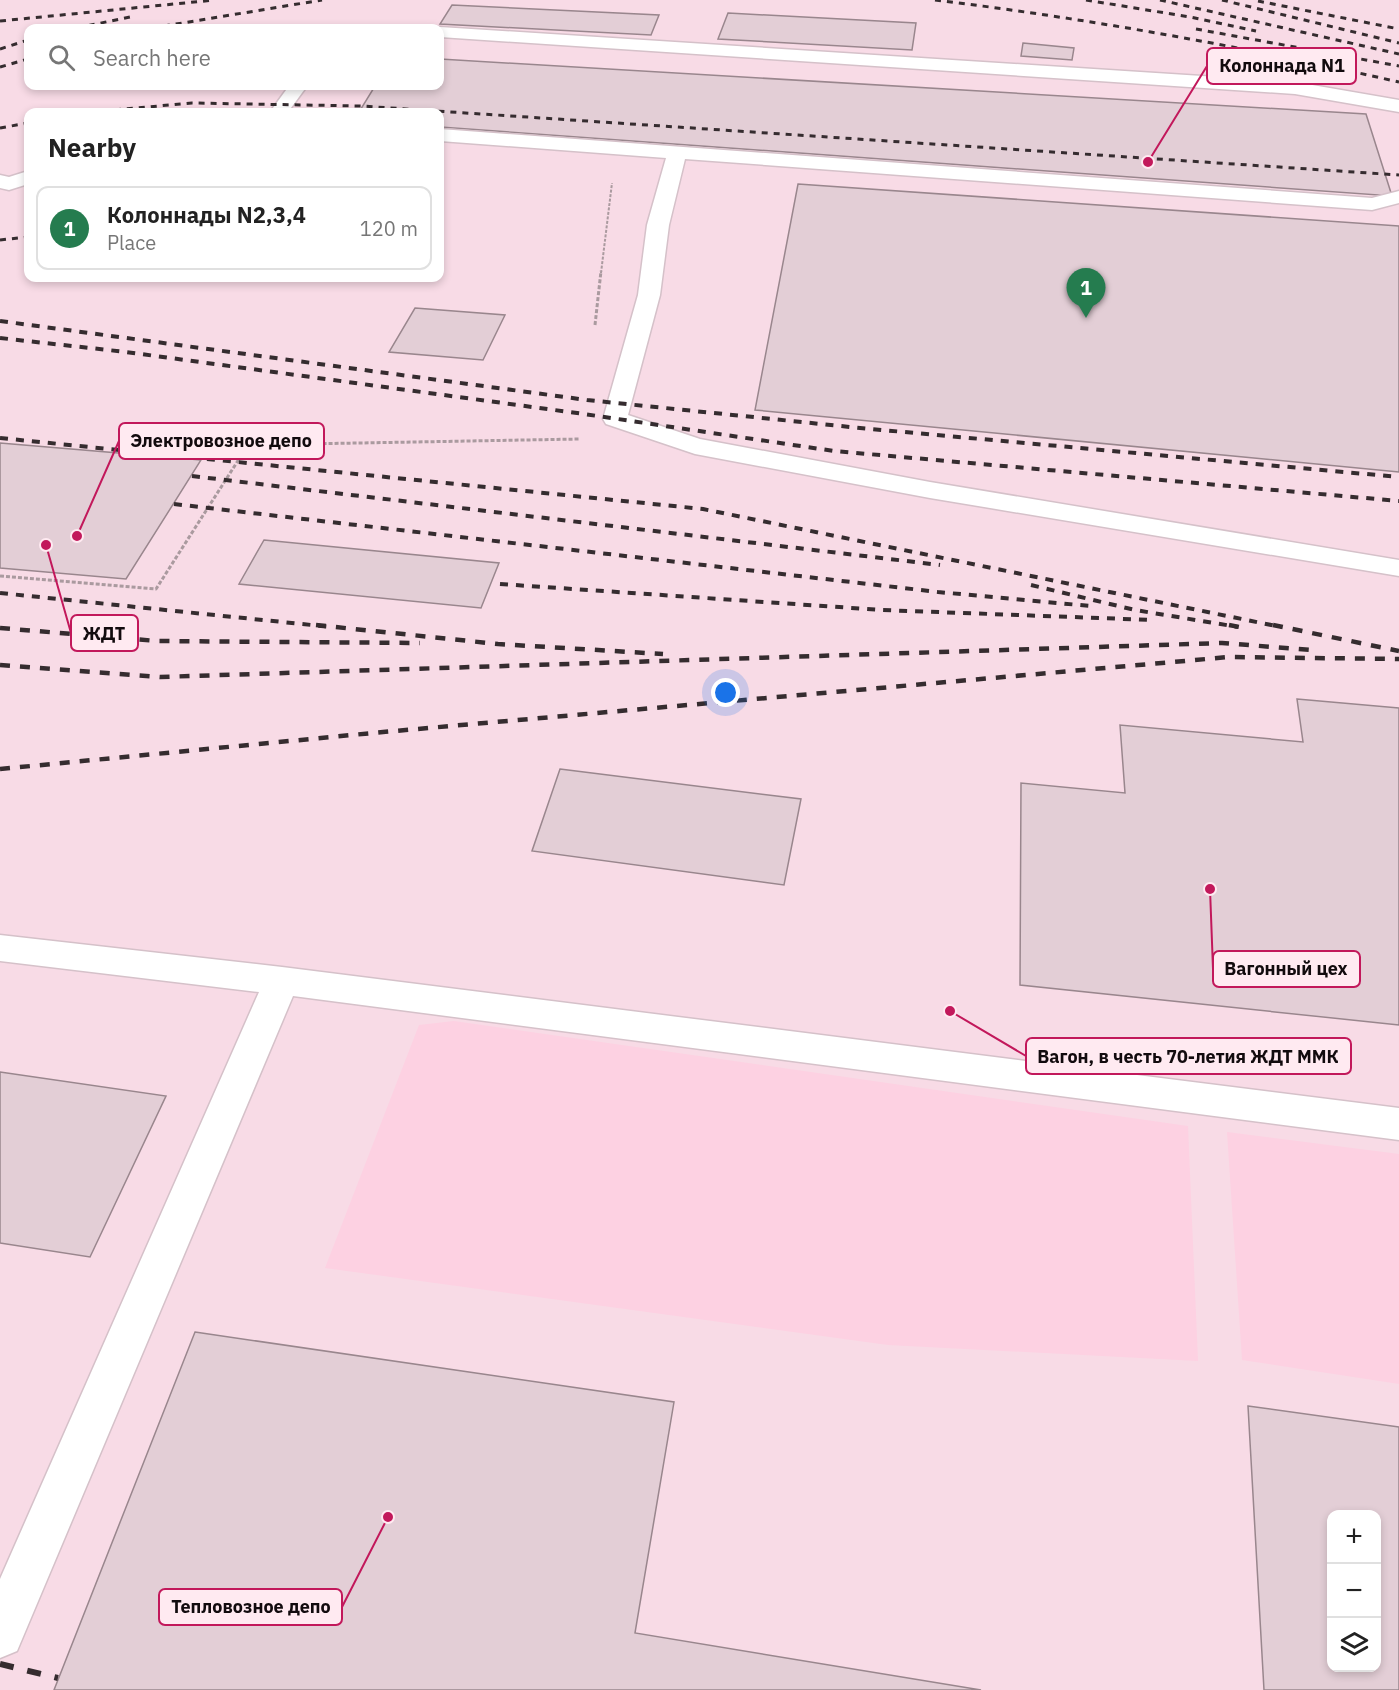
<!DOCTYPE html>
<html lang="en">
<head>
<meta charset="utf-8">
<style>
	:root { --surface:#fff; --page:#f6f6f6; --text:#222; --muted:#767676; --line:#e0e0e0; --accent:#257c4f }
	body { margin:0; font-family:"IBM Plex Sans",sans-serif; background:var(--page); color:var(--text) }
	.controls { position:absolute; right:18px; bottom:18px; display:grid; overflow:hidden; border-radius:12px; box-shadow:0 3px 9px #0003 }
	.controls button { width:54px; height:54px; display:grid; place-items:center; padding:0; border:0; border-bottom:2px solid var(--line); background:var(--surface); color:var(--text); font:30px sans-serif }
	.you { position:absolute; left:726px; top:693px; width:21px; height:21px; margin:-15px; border:4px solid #fff; border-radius:50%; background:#1a73e8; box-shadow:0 0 0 9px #1a73e833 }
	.badge { display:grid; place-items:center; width:39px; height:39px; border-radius:50%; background:var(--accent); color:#fff; font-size:20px; font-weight:700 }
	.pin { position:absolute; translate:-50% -50px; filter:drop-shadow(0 2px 3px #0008) }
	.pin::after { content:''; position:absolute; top:32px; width:21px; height:18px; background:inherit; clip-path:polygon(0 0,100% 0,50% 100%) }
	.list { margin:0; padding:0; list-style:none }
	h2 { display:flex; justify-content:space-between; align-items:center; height:78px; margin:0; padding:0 24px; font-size:26px }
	h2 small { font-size:20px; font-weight:400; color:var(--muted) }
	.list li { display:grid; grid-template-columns:39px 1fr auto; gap:18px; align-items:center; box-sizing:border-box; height:84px; margin:0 12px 12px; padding:0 12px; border:2px solid var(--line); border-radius:12px }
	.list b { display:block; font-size:22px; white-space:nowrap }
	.list p { margin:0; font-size:20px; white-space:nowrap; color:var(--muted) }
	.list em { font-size:20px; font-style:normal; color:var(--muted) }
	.icon { flex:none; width:33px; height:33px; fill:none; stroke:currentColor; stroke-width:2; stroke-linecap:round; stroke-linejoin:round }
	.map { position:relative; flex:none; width:1399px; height:1690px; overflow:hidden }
	.search { position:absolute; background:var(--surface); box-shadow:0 3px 9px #0003; left:24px; top:24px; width:420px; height:66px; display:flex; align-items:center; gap:15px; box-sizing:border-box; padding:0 21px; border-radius:12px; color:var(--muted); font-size:22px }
	.panel { position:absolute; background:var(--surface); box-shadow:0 3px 9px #0003; left:24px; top:108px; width:420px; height:174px; border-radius:12px }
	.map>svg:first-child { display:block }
	.built { fill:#f8dbe6; fill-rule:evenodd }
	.green { fill:#fdd1e2 }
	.building { fill:#e3ced6; stroke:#99868d; stroke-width:1.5; fill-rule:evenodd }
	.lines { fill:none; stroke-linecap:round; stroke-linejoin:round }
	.minor-casing { stroke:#d5c1c9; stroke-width:3 }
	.path-far1 { stroke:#aa9a9f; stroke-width:2; stroke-dasharray:3 1.5; stroke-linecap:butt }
	.path { stroke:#aa9a9f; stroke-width:3; stroke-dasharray:4 2; stroke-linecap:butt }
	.minor { fill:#fff; fill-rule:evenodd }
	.rail-far3 { stroke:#352c2f; stroke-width:3; stroke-dasharray:6 6; stroke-linecap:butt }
	.rail-far2 { stroke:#352c2f; stroke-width:4; stroke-dasharray:8 8; stroke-linecap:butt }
	.rail-far1 { stroke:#352c2f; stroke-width:4.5; stroke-dasharray:10 10; stroke-linecap:butt }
	.rail { stroke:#352c2f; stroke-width:6; stroke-dasharray:14 14; stroke-linecap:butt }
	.leader { fill:none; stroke:#c2185b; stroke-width:2 }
	.callout-dot { fill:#c2185b; stroke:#ffeaf1; stroke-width:2 }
	.callout { fill:#ffeaf1; stroke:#c2185b; stroke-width:2 }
	.callout-label { font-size:18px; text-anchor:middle; font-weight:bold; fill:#120b0e }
</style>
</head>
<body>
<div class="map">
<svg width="1399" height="1690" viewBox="0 0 1399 1690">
	<rect width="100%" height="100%" fill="#ffeaf1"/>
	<!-- built -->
	<path class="built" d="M0 0H1399V1690H0ZM28 28H440V86H28ZM28 112H440V278H28ZM1332 1514H1376V1668H1332Z"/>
	<!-- green -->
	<path class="green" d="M454 1021 1188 1126 1198 1361 888 1345 325 1268 419 1025Z
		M1227 1132 1399 1154V1384L1242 1360Z"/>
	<!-- building -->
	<path class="building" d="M452 5 659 15 651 35 440 24Z
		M728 13 916 23 912 50 718 39Z
		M1023 43 1074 48 1072 60 1021 56Z
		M440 59 1366 114 1392 196 440 127V112H359L375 86H440Z
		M798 184 1399 226V472L755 410Z
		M415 308 505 315 483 360 389 352Z
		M0 443 201 460 126 579 0 568Z
		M264 540 499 563 481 608 239 584Z
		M1297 699 1399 708V1025L1020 985 1021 783 1125 793 1120 725 1303 742Z
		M560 769 801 799 784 885 532 851Z
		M0 1072 166 1096 90 1257 0 1243Z
		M195 1332 674 1402 635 1633 981 1690H54Z
		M1248 1406 1399 1427V1690H1264ZM1332 1514H1376V1668H1332Z"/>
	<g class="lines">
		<defs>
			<path id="minor" d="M440 27 1295 82 1399 100V112L1295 94 440 37V28H434Z
				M289 86H307L288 112H270Z
				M440 129 1372 198 1399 191V203L1372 210 685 159 669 225 660 295 628 415 700 439 930 482 1399 560V576L930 498 695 454 606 424 603 419 638 295 647 225 666 158 440 141Z
				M28 171V184L9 190 0 188V175L9 177Z
				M0 935 282 967 1399 1108V1140L293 996 17 1651 0 1658V1579L259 992 0 961Z"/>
		</defs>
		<!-- minor casing -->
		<use href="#minor" class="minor-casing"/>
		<!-- path-far1 -->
		<path class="path-far1" d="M601 273 612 183"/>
		<!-- path -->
		<path class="path" d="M595 325 601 271
			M0 576 156 589 248 445 580 439"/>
		<!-- minor -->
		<use href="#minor" class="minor"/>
		<!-- rail-far3 -->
		<path class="rail-far3" d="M935 0C1091 19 1245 47 1399 82
			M1086 0 1190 17 1256 31
			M1160 0 1399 54
			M1222 0 1399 43
			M1258 1 1399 29
			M0 21 215 0
			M77 28 130 17
			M152 28 322 0
			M1196 29 1399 66
			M0 49 28 40
			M0 67 28 59
			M91 112 192 103 361 106 1399 175
			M0 128 28 123
			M0 240 28 237"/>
		<!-- rail-far2 -->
		<path class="rail-far2" d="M0 321 587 400 860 428 1399 477
			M0 338 126 352 584 414 834 451 1399 501
			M0 438 703 509 1281 627
			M192 476 940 565
			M174 504 938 592 1090 606
			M500 584 882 610 1153 620
			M1031 585 1135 610 1238 627
			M0 593 331 627"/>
		<!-- rail-far1 -->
		<path class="rail-far1" d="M316 625 498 644 663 654
			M1229 625 1245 628
			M1273 625 1399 651
			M0 628 157 641 420 643
			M0 665 160 677 1222 643 1312 650
			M0 769 383 732 1229 657 1399 659"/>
		<!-- rail -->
		<path class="rail" d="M0 1664 58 1678"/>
	</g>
	<!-- callouts -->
	<path class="leader" d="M1148 162L1207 66M77 536L119 441M46 545L71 633M1210 889L1213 969M950 1011L1026 1056M388 1517L342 1607"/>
	<g class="callout-dot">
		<circle cx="1148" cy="162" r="6"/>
		<circle cx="77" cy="536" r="6"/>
		<circle cx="46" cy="545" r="6"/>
		<circle cx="1210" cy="889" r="6"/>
		<circle cx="950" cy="1011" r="6"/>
		<circle cx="388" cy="1517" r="6"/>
	</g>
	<g class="callout">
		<rect x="1207" y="48" width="149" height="36" rx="6"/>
		<rect x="119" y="423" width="205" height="36" rx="6"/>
		<rect x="71" y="615" width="67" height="36" rx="6"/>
		<rect x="1213" y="951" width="147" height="36" rx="6"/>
		<rect x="1026" y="1038" width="325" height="36" rx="6"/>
		<rect x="159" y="1589" width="183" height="36" rx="6"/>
	</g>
	<g class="callout-label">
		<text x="1282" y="72">Колоннада N1</text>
		<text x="221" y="447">Электровозное депо</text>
		<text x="104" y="640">ЖДТ</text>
		<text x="1286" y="975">Вагонный цех</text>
		<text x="1188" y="1063">Вагон, в честь 70-летия ЖДТ ММК</text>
		<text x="251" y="1613">Тепловозное депо</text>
	</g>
</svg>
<div class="controls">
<button>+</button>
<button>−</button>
<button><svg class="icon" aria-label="layers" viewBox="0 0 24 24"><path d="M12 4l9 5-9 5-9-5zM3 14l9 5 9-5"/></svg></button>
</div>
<div class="you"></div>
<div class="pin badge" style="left:1086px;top:318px">1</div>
<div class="search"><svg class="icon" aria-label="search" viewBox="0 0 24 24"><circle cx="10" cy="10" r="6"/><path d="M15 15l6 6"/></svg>Search here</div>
<section class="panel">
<h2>Nearby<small></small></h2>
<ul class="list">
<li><span class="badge">1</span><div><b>Колоннады N2,3,4</b><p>Place</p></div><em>120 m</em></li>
</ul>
</section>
</div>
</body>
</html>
